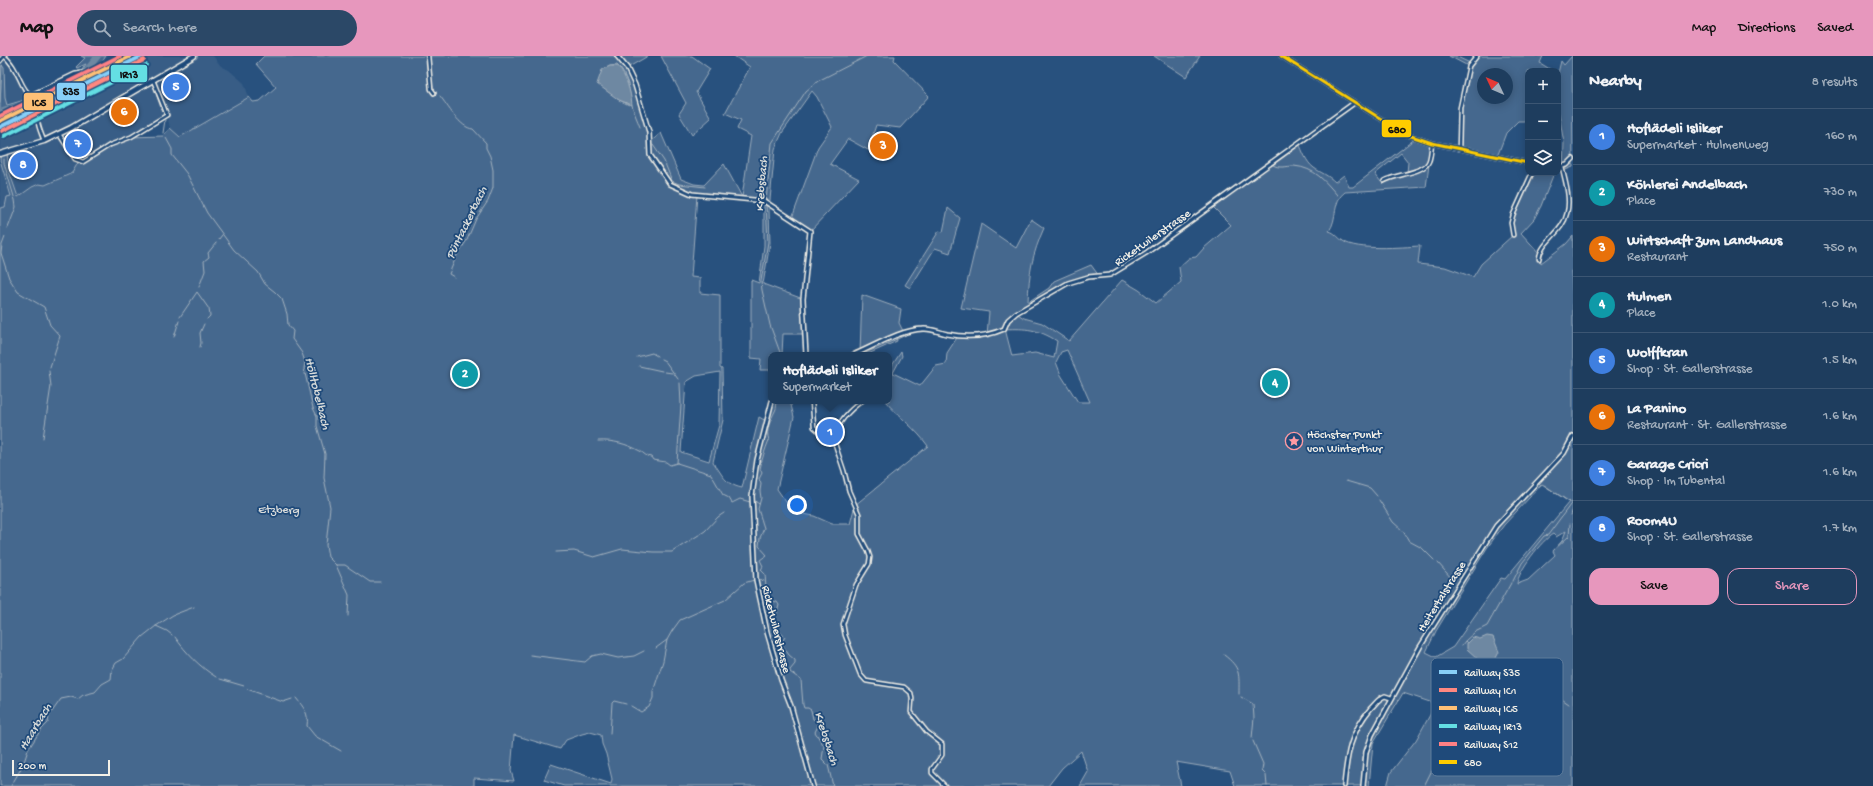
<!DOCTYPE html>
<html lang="en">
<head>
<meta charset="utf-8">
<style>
	:root { --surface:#1e3d5e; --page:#2b4867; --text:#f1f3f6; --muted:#a1aebc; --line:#3c5673; --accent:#e797bd }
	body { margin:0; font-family:"Gochi Hand",sans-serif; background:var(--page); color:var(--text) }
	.controls { position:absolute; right:12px; top:12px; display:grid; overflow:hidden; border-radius:8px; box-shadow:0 2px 10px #0003 }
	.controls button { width:36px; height:36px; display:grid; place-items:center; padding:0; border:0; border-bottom:1px solid var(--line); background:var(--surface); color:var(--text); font:20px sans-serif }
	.compass { position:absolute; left:1477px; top:12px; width:36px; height:36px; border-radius:50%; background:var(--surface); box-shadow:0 2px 10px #0003; rotate:314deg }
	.scale { position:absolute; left:12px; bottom:10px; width:98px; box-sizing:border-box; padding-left:4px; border:2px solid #f4f1e8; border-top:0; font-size:11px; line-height:14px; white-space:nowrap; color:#f4f1e8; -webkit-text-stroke:3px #1f4a7a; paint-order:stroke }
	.you { position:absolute; left:797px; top:449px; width:14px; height:14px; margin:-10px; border:3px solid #fff; border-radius:50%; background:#1a73e8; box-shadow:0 0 0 6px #1a73e833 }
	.badge { display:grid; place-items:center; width:26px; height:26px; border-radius:50%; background:var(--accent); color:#fff; font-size:13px; font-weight:700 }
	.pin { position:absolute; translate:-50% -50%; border:2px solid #fff; box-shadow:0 1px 4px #0006 }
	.popup { position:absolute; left:768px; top:296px; width:124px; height:52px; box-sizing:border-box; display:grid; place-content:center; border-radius:8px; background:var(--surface); filter:drop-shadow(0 1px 3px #0005); font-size:13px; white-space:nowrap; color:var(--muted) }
	.popup b { font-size:15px; color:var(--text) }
	.popup::after { content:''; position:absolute; left:50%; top:100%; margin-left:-8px; border:8px solid transparent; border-top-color:var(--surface) }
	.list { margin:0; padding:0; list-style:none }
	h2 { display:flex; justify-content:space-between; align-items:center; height:52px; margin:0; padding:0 16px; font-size:17px }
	h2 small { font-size:13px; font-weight:400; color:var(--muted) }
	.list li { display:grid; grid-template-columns:26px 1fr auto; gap:12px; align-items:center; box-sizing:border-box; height:56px; padding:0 16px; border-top:1px solid var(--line) }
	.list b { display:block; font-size:15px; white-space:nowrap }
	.list p { margin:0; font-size:13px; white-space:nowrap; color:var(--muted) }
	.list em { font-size:13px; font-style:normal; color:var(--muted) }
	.actions { display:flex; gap:8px; padding:12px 16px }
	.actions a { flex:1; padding:9px 0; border:1px solid var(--accent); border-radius:12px; text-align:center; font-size:14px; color:var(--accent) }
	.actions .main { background:var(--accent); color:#111 }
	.icon { flex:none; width:22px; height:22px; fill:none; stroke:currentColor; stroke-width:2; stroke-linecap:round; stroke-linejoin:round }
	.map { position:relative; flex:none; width:1573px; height:730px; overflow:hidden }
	header { display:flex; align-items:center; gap:24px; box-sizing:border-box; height:56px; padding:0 20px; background:var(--accent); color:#111 }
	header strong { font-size:19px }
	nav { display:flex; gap:22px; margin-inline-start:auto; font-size:14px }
	.search { width:280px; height:36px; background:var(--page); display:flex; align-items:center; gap:10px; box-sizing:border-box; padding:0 14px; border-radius:22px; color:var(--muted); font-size:15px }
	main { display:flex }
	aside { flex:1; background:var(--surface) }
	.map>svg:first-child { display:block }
	.built { fill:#375d86 }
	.green { fill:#45688e; stroke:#9cacbb; fill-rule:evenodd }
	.water { fill:#6e88a2; stroke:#a4b2be }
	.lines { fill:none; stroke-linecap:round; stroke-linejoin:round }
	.stream { stroke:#a4b2be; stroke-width:1 }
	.river { stroke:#6e88a2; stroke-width:6 }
	.minor-casing { stroke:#f4f1e8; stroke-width:5.5 }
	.tertiary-casing { stroke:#f4f1e8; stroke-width:6 }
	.secondary-casing { stroke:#f4f1e8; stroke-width:6 }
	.primary-casing { stroke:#f4f1e8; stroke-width:7 }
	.minor { stroke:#1f4a7a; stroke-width:2.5 }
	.tertiary { stroke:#1f4a7a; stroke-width:3 }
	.secondary { stroke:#1f4a7a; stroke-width:3.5 }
	.primary { stroke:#1f4a7a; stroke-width:4 }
	.bus-1-casing { stroke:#1f4a7a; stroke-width:6 }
	.bus-1 { stroke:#fc0; stroke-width:3 }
	.rail-1-casing { stroke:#1f4a7a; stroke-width:7 }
	.rail-2-casing { stroke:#1f4a7a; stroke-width:7 }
	.rail-3-casing { stroke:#1f4a7a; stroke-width:7 }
	.rail-4-casing { stroke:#1f4a7a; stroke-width:7 }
	.rail-5-casing { stroke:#1f4a7a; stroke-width:7 }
	.rail-1 { stroke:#87cff8; stroke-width:4 }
	.rail-2 { stroke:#ff8880; stroke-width:4 }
	.rail-3 { stroke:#fec076; stroke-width:4 }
	.rail-4 { stroke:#64dee3; stroke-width:4 }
	.rail-5 { stroke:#ff8084; stroke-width:4 }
	.labels { text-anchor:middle; stroke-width:3.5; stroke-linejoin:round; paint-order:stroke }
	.street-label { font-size:12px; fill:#f4f1e8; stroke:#1f4a7a }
	.poi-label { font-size:12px; fill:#f4f1e8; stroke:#1f4a7a; text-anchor:start }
	.park-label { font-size:12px; fill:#dadcda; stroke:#1f4a7a }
	.water-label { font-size:13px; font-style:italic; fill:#d9dcda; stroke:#1f4a7a }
	.key { fill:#1f4a7a; stroke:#5f7c9b; stroke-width:1 }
	.key-label { font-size:11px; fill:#f4f1e8 }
	.line-badge { stroke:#1f4a7a; stroke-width:1.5 }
	.pale-badge-label { font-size:11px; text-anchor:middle; font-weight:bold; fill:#111 }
</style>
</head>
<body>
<header>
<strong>Map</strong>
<div class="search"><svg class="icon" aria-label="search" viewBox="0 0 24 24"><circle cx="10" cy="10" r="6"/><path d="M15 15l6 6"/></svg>Search here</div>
<nav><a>Map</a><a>Directions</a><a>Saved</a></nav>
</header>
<main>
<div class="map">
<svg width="1573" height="730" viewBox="0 0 1573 730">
	<rect width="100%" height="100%" fill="#28517e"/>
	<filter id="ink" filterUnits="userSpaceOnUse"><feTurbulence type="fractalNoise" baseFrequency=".025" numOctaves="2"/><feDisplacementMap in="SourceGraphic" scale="8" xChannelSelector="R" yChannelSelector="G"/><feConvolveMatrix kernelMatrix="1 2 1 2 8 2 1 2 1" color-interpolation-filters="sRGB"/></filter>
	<g filter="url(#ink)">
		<!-- built -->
		<path class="built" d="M122 0H213L221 10 229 14 244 27 249 41 180 81 170 72 167 59 68 119 45 129 39 128 32 131 18 142 9 115 7 97 0 98V66L8 58 31 50 89 20 92 15Z
			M5 4 14 12 27 43 0 50V10Z
			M0 104 11 140 7 141 5 151 0 152Z"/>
		<!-- green -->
		<path class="green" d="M81 0H106L102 6 101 10 92 15 89 20 29 51 8 58 0 66V12L2 9 4 12 5 42 7 49 28 43 80 17 86 8 77 12 76 11 85 2Z
			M264 0H648L627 12C638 34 649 62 649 87L661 77 681 123 694 128 704 129 724 108 742 141 751 80 737 73 741 64 725 57 750 11 734 0H895L894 4 929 40 900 72 876 69 868 94 848 83 830 108 859 123 810 175 792 162 818 91 832 71 817 41 812 35 782 77 775 93 769 154 770 187 763 228 803 243 805 278H783L782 299H771V314H760L761 303 751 302V224L759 227 764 190V145L697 139 691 221 700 222V237L720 239V312L722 313 723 364 713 406C723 419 724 428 742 432L759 361 766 365 772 345H790L794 361 777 433 793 456 814 460 832 468H850L855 449 928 390C916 373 899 361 885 345H889V314L901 296 902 300 893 317 920 330 936 310 946 308 947 297 958 280 987 279 989 256 961 252 981 168 1016 192 1031 163 1044 172C1032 199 1029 216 1028 246L1049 232 1054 225 1091 209 1099 220 1079 222 1016 257 1024 262 1042 267 1069 285 1122 224 1139 234 1156 247 1181 226 1179 211 1189 202 1196 201 1204 192 1231 169 1212 150 1299 87C1303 96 1306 106 1314 112 1321 117 1328 119 1335 126L1344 119 1349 131H1353L1416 82 1432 87 1426 131 1345 136C1332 145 1338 163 1329 175 1336 177 1337 181 1343 185 1357 195 1402 191 1420 190L1418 208 1445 211 1473 221 1481 208 1513 179 1512 163 1532 117H1554L1541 150 1534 163 1521 177 1540 198 1541 207 1566 188 1573 180V215H1571L1573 246V730H1387L1391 716 1416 684 1435 650 1430 646 1403 637 1373 687 1369 730H1235L1230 715 1176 706 1181 730H1080L1088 716 1081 695 1062 712 1048 730H564L544 724 551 708 611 728 612 723 606 698 602 688 601 679 590 676 582 678 566 684 560 693 514 679 511 715 514 725 474 722V730H0V152L5 151 7 141 11 140 0 104V98L7 96 9 115 18 141 32 131 39 128 45 129 68 119 72 117 79 105 83 106 110 89 131 81 163 80 170 72 180 81 249 41 253 46 260 45 276 31 256 8ZM617 9C626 16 633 38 629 49L619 44 604 13 610 10ZM1401 97 1408 106 1407 117 1391 121 1381 126 1375 118ZM1005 273C1026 272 1038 273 1057 285L1054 302 1035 297 1012 300ZM1067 294 1090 346H1078L1061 319 1056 306 1061 296ZM720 316 719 369 709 405 681 396 686 326 696 320ZM1542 428 1569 446 1505 523 1501 522 1453 591 1436 601 1426 596 1436 575 1487 492 1504 469ZM1566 475 1562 485 1553 495 1555 499 1528 524 1517 528C1518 515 1542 484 1553 478L1556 481Z
			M661 0H692L710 13 696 36 711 62 692 79 679 58 686 47Z
			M1154 0H1200L1186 21Z
			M1449 0H1455L1470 7 1477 0H1543L1540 7 1553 15H1528V65H1518L1506 77 1497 101 1459 93 1458 66 1468 10ZM1483 18H1507V42H1483Z
			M1572 0 1573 111 1563 115 1564 87 1558 53V17L1561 5 1564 9Z
			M948 152 960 162 950 197 935 192 910 232 905 229 939 175 943 176Z
			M862 239 901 253 899 267 904 277 896 280 897 285 866 299H853L860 296Z"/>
		<!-- water -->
		<path class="water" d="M610 10H618C626 20 631 36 632 49L619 44 597 28 602 14Z
			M1487 580 1493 581 1499 596 1493 608 1488 612 1467 593V587L1473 581 1480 583Z"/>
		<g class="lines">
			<!-- stream -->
			<path class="stream" d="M139 8 147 22
				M154 32 161 52
				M440 40C448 50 460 72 473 73L486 87V92L490 100 493 114V132L488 145 476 163 467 184 456 201 449 218 454 221
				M0 47 2 9
				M632 49C634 57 637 63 640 71
				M163 77 165 64
				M166 82 172 93V99L187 118 207 157 234 194 258 216 265 228 275 236 282 243 287 258 288 269 293 275 292 283 302 297 305 306 304 313 313 352 317 360V370L325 398 324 422 330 451 326 489 328 501 336 509 349 539 348 560
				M653 89 664 105 672 125 679 128 705 131
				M4 103V107L15 144 16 151 8 172
				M1273 109C1279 113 1287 110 1294 110 1315 112 1325 125 1337 139
				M766 145 772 87 806 35 818 25 867 0
				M766 148 768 186 761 225 762 234 770 269 781 299
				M5 181 2 189 1 197 9 222 18 236 44 251 50 269 60 280 50 311
				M219 183 222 179
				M199 231 205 215 204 205 209 201 208 197 216 187
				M180 261 197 236 209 253 210 260 207 263
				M174 281 179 265
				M200 291 201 287 200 277 204 268
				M861 299 906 279
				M637 301 652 297 657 300
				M661 303 665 305 678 323
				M639 310 662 315
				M665 316 672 317
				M680 327 681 349 677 407 711 418 723 439 729 442 732 447 740 443 750 446
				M777 345C776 348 777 352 775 355 771 363 765 375 769 384 765 394 762 402 760 413L762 417 759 423 761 428 760 435 761 442 758 453 764 472 760 482 759 490 767 499 760 504 763 510 761 514 765 518C766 527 765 537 770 545L777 546 779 549 777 557 773 565 774 570 785 581 781 587 789 599 795 604V608L790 614V616L801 624 803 649 804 652H808L811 654 813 663 816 665 818 670 815 676 824 690 822 703 828 709 833 730
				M43 382 51 330 49 315
				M598 385C613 384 627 388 640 395 644 397 646 401 651 401L653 404 666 406 670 409 677 407
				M1346 425 1370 432 1377 440
				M1544 429 1571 447
				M1379 444 1393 466 1403 475 1409 485 1422 492 1434 504
				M755 445 759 448
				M1571 459 1573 453
				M1554 494 1569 480 1570 468
				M556 496 574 495 594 501 622 493 653 496H672L705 475 718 461 724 457
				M1438 507 1452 523
				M336 509H345L370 526H380
				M759 523 764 525
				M1513 525 1522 507 1544 480 1548 479 1573 445
				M156 570 167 575 172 579
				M175 581C186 597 200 611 216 621
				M1465 585 1475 576 1487 570 1511 527
				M1462 589 1465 585 1467 587
				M656 592 667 584
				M530 599 585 606 592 600 601 598 618 602 634 600 644 595
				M1224 599C1241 612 1239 618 1239 638
				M1493 608 1496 609
				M1501 613 1509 622H1518L1524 624
				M220 623 244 630 247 633 283 646 292 643
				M1529 623H1537V626
				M1518 630V622
				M1540 630C1549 637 1560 641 1569 648
				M1519 634 1526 639V647
				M1241 641 1253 648 1254 662 1252 682
				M296 642C304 652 309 657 307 670L315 680 341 695
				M631 650 641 656 649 651 653 642V636L663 605 667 584 672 575 680 564 725 544 744 527 754 524
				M610 678 612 647 614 645 626 648
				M1253 685 1263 708 1262 715 1266 719 1267 730
				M11 730 23 709 28 694 40 675 48 667 49 660 61 643 71 641 78 643 83 639 95 636 102 628 111 623 112 614 116 607 123 603 142 581 156 570 173 559 194 551
				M1424 730 1433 712 1443 679 1445 661 1439 650 1440 646 1451 629 1460 609"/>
			<!-- river -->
			<path class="river" d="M0 56 32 45 81 21 98 0"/>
			<defs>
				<path id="minor" d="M4 0C18 10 21 35 31 39L75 18 92 15 122 0
					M428 0 431 33 434 37
					M59 78 75 103 83 106 110 89 131 81 167 59 153 24
					M44 85C40 73 33 63 43 53L97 26
					M1459 93 1460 52 1469 10 1477 0
					M1384 125C1396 118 1425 117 1429 105 1431 100 1431 93 1432 87
					M1513 179 1511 167 1513 159 1532 117
					M1539 203C1540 186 1563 177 1567 157 1571 142 1565 125 1562 111
					M812 345 814 371 821 377 833 382
					M833 382 844 415 849 435 859 458V478L868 495 870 501 869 508 856 529 843 568 845 579 860 618 866 625 872 626 904 631 911 637 912 643 911 656 927 676 942 688V699L932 713V717L945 730
					M833 382C838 367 849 354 862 345"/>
				<path id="tertiary" d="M617 0 627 12 635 29 649 76 650 99 670 128 692 138 764 145 810 175 803 243 806 299
					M1281 0 1405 78 1432 87 1528 107
					M1558 111 1567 109 1573 103
					M853 299C875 290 899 274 923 273 930 272 939 276 947 278 966 282 986 281 1004 273L1008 264 1016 257 1068 227 1088 221 1110 219 1146 197 1354 47
					M772 345 757 404 752 440 756 524 767 576 781 624 791 650 813 730
					M1344 730C1347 698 1350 677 1371 652 1376 647 1379 642 1385 640L1391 642
					M1363 730 1366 696 1372 679 1420 591 1496 470 1564 397 1573 380"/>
				<path id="secondary" d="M0 5 4 0"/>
				<path id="primary" d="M0 98 44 85 71 72 194 0"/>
			</defs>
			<!-- minor casing -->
			<use href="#minor" class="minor-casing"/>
			<!-- tertiary casing -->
			<use href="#tertiary" class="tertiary-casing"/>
			<!-- secondary casing -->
			<use href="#secondary" class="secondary-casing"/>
			<!-- primary casing -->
			<use href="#primary" class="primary-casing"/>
			<!-- minor -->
			<use href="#minor" class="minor"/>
			<!-- tertiary -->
			<use href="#tertiary" class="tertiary"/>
			<!-- secondary -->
			<use href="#secondary" class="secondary"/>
			<!-- primary -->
			<use href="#primary" class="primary"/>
			<defs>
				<path id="bus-1" d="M1281 0 1405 78 1432 87 1528 107"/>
			</defs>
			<!-- bus-1 casing -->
			<use href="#bus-1" class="bus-1-casing"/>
			<!-- bus-1 -->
			<use href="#bus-1" class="bus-1"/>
			<defs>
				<path id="rail-1" d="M0 71 142 0"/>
				<path id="rail-2" d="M2 75 144 4"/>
				<path id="rail-3" d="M0 65 131 0"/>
				<path id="rail-4" d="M4 80 146 9"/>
				<path id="rail-5" d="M0 60 120 0"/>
			</defs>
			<!-- rail-1 casing -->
			<use href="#rail-1" class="rail-1-casing"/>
			<!-- rail-2 casing -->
			<use href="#rail-2" class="rail-2-casing"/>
			<!-- rail-3 casing -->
			<use href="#rail-3" class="rail-3-casing"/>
			<!-- rail-4 casing -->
			<use href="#rail-4" class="rail-4-casing"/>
			<!-- rail-5 casing -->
			<use href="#rail-5" class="rail-5-casing"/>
			<!-- rail-1 -->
			<use href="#rail-1" class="rail-1"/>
			<!-- rail-2 -->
			<use href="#rail-2" class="rail-2"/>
			<!-- rail-3 -->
			<use href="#rail-3" class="rail-3"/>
			<!-- rail-4 -->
			<use href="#rail-4" class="rail-4"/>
			<!-- rail-5 -->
			<use href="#rail-5" class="rail-5"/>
		</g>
	</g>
	<!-- icons -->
	<defs>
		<symbol id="sight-ring" viewBox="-11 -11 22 22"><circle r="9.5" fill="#1f4a7a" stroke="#ff9aa2" stroke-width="1.5"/><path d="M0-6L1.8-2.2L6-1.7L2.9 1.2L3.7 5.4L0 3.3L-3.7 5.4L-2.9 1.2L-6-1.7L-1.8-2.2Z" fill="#ff9aa2"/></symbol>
	</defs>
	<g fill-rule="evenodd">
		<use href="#sight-ring" x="1284" y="375" width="20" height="20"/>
	</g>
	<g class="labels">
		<!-- street labels -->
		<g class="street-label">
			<text transform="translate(1152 181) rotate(-35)" y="4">Ricketwilerstrasse</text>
			<text transform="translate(1441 540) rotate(-58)" y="4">Heitertalstrasse</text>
			<text transform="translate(777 573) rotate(76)" y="4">Ricketwilerstrasse</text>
		</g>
		<!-- poi labels -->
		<g class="poi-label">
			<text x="1307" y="382">Höchster Punkt<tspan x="1307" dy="14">von Winterthur</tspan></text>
		</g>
		<!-- park labels -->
		<g class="park-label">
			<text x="279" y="457">Etzberg</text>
		</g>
		<!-- water labels -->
		<g class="water-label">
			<text transform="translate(760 128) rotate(-86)" y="5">Krebsbach</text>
			<text transform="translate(465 166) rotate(-64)" y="5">Püntackerbach</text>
			<text transform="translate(319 337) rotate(76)" y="5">Hölltobelbach</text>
			<text transform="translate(34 670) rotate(-59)" y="5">Haarbach</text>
			<text transform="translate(828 682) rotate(72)" y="5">Krebsbach</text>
		</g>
	</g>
	<!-- legend -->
	<rect x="1431" y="602" width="132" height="118" rx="6" class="key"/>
	<rect x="1439" y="614" width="18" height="4" fill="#87cff8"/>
	<rect x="1439" y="632" width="18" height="4" fill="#ff8880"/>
	<rect x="1439" y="650" width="18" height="4" fill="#fec076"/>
	<rect x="1439" y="668" width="18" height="4" fill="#64dee3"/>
	<rect x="1439" y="686" width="18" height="4" fill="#ff8084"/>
	<rect x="1439" y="704" width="18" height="4" fill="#fc0"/>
	<g class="key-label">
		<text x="1464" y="620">Railway S35</text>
		<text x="1464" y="638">Railway IC1</text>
		<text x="1464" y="656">Railway IC5</text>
		<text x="1464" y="674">Railway IR13</text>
		<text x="1464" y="692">Railway S12</text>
		<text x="1464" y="710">680</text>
	</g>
	<g class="line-badge">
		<rect x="110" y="8" width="38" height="19" rx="4" fill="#64dee3"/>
		<rect x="56" y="26" width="30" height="19" rx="4" fill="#87cff8"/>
		<rect x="23" y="36" width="31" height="19" rx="4" fill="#fec076"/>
		<rect x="1381" y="63" width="31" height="19" rx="4" fill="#fc0"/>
	</g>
	<g class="pale-badge-label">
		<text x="129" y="22">IR13</text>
		<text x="71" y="39">S35</text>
		<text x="39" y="50">IC5</text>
		<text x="1397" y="77">680</text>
	</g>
</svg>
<div class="controls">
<button>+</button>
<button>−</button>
<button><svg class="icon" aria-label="layers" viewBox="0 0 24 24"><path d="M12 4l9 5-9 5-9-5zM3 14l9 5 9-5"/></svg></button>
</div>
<svg class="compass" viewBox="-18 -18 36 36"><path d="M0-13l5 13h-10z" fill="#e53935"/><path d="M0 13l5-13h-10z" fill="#a1aebc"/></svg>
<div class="scale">200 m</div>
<div class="you"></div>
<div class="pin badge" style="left:830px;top:376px;background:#3f7fe0">1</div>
<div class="popup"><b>Hoflädeli Isliker</b>Supermarket</div>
<div class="pin badge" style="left:465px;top:318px;background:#0f9aa8">2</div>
<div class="pin badge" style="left:883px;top:90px;background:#e8710a">3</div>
<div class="pin badge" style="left:1275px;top:327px;background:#0f9aa8">4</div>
<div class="pin badge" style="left:176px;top:31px;background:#3f7fe0">5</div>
<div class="pin badge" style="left:124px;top:56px;background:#e8710a">6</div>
<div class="pin badge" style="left:78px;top:88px;background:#3f7fe0">7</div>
<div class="pin badge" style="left:23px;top:109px;background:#3f7fe0">8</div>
</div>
<aside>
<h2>Nearby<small>8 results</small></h2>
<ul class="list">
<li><span class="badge" style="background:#3f7fe0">1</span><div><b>Hoflädeli Isliker</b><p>Supermarket · Hulmenweg</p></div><em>160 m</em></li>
<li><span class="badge" style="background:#0f9aa8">2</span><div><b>Köhlerei Andelbach</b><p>Place</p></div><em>730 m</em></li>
<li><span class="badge" style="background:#e8710a">3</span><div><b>Wirtschaft zum Landhaus</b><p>Restaurant</p></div><em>750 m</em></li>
<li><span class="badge" style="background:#0f9aa8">4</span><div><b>Hulmen</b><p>Place</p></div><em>1.0 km</em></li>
<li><span class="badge" style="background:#3f7fe0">5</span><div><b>Wolffkran</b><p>Shop · St. Gallerstrasse</p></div><em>1.5 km</em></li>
<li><span class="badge" style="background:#e8710a">6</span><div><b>La Panino</b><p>Restaurant · St. Gallerstrasse</p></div><em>1.6 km</em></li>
<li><span class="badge" style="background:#3f7fe0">7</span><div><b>Garage Cricri</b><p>Shop · Im Tubental</p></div><em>1.6 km</em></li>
<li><span class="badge" style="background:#3f7fe0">8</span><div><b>Room4U</b><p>Shop · St. Gallerstrasse</p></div><em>1.7 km</em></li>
</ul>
<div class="actions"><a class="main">Save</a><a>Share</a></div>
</aside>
</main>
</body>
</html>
